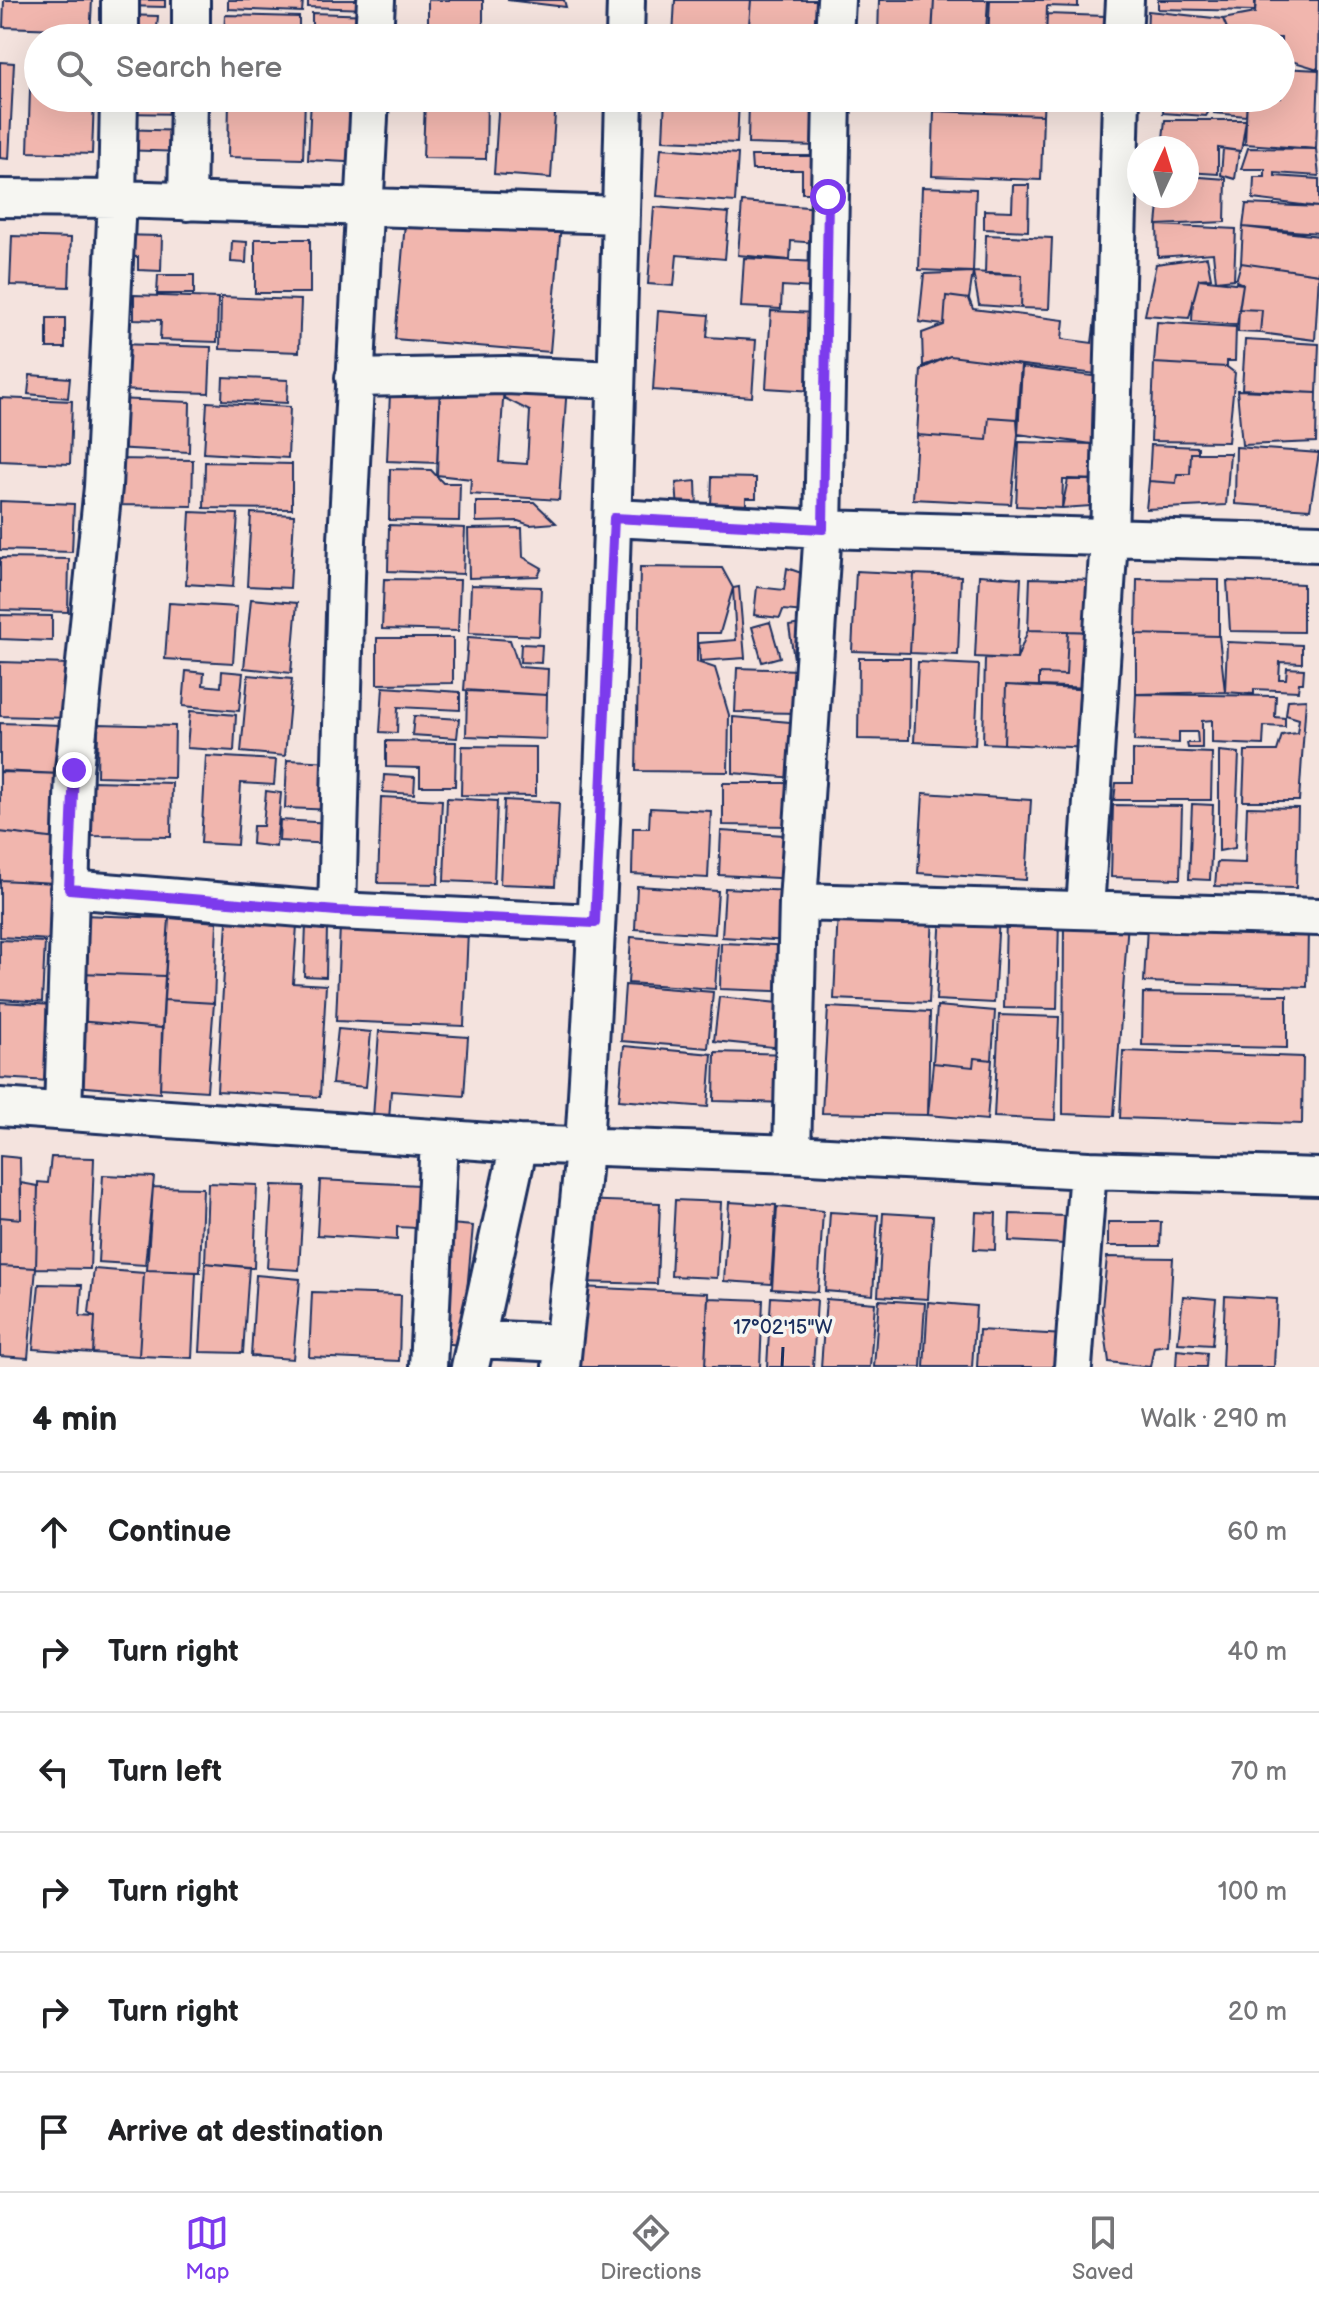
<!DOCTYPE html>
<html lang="en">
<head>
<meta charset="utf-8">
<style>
	:root { --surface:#fff; --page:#f6f6f6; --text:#202124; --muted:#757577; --line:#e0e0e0; --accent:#7c3aed }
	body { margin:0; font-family:"Balsamiq Sans",sans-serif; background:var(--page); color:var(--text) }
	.compass { position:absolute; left:1127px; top:136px; width:72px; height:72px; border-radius:50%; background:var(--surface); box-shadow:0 8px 32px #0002; rotate:4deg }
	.stop { position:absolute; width:24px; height:24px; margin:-18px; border:6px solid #7c3aed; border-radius:50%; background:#fff }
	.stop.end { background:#7c3aed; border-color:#fff; box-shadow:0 2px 8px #0008 }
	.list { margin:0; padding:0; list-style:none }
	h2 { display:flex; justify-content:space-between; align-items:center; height:104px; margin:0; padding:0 32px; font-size:34px }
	h2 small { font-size:26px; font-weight:400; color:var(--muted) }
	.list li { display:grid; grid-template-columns:52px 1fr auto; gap:24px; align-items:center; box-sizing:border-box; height:120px; padding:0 32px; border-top:2px solid var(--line) }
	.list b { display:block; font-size:30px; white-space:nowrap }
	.list em { font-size:26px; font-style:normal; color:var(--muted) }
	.icon { flex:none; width:44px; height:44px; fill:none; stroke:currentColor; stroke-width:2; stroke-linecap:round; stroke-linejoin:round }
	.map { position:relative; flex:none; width:1319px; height:1367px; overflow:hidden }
	.search { position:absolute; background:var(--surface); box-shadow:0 8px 32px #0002; left:24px; right:24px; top:24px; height:88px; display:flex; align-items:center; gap:20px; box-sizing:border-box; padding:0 28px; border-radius:44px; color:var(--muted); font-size:30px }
	.sheet { height:824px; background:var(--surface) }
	nav { display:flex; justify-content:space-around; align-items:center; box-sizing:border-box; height:112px; border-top:2px solid var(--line); background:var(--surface); font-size:22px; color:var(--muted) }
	nav a { display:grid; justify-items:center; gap:4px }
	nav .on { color:var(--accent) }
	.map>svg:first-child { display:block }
	.building { fill:#f1b6ae; stroke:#1b2f5e; stroke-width:2 }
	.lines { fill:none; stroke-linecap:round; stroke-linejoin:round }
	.minor-casing { stroke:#1b2f5e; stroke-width:42 }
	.minor { stroke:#f6f6f2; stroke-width:36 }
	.route { stroke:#7c3aed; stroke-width:10 }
	.ticks { fill:none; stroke:#1b2f5e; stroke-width:3 }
	.ticks-label { font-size:20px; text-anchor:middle; fill:#1b2f5e; stroke:#f6f6f2; stroke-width:7; stroke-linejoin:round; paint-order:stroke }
</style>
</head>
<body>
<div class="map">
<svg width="1319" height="1367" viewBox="0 0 1319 1367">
	<rect width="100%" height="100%" fill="#f4e3de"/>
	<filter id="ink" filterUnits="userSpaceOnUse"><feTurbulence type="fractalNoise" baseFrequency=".0125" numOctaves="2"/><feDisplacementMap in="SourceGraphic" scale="16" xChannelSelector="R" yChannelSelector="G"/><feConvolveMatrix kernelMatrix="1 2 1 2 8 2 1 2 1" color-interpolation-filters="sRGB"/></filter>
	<g filter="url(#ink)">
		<!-- building -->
		<path class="building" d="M4 0H92L90 38H59V29L3 27Z
			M123 0H165V7L123 6Z
			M228 0H303L302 12 228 9Z
			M308 0H368V9L308 7Z
			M428 0H483V29H525V38H428Z
			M507 0H564L566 7Z
			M675 0H751L748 38 673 36Z
			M751 0H825L822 38H748Z
			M879 0H934L932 38H878Z
			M934 0H988L986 32 932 33Z
			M990 0H1078V7L1047 6 1046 38H988Z
			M1158 0H1255V11L1158 9Z
			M1256 0H1319L1318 69 1281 58V38H1231L1223 19 1255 13Z
			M1148 11 1223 19 1231 38H1147Z
			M312 13 372 15 371 38H312Z
			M1047 14 1106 16 1105 38H1046Z
			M123 15 158 16 157 28 122 27Z
			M225 15 299 17V38H224Z
			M986 32V38H932V33Z
			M31 59H38V98H94L92 154 28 152Z
			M0 62 14 63 9 159 0 158Z
			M1281 68 1319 70 1316 149 1245 144 1247 98H1281Z
			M121 98H186V114L121 113Z
			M229 98H305L303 159 228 157Z
			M311 98H367L365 163 308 160Z
			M425 98H487L486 159 423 158Z
			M499 98H556L551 178 494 174Z
			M665 98 739 100 737 143 663 140Z
			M749 98H820L819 146 748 144Z
			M930 98H986V104L930 102Z
			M986 98H1044L1043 115 986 113Z
			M1164 98H1217L1206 116 1163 113Z
			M1216 98H1247L1246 116 1214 113Z
			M934 111 1043 115 1041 180 932 176Z
			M1165 120H1246L1241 151 1218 148V174L1187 172V148H1162Z
			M120 129 186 131 185 152 119 150Z
			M661 148 738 154 735 202 657 196Z
			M1248 148 1316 149 1319 176 1275 173V176L1319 179V207L1253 199 1254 177H1265V169H1241Z
			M1223 149 1239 151 1235 179 1221 175Z
			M751 156H824L825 193H802V170H752Z
			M1187 176 1226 179 1225 222 1157 225 1160 196H1187Z
			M1013 185H1029L1028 231 984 229V210L1012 211Z
			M922 187 976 189 973 272 919 270Z
			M742 202 820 208 818 243 791 241 790 260 738 255Z
			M1246 204 1319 207V233L1243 227Z
			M654 207 729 213 725 259 677 255 674 286 648 284Z
			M406 211 561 224 550 352 395 339Z
			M1157 225 1236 229 1234 279 1216 281 1213 253 1158 257Z
			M1243 227 1319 236V274L1241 263Z
			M117 235 162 236 161 271 138 270V257L117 256Z
			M986 235 1052 238 1049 309 1021 308 1022 275 985 274Z
			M12 236 71 238 69 287 10 285Z
			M255 239H310V293H255Z
			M232 241 247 242 246 263 231 262Z
			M1207 257 1211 278 1199 279 1189 318 1145 315 1156 264Z
			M744 258 816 262 815 288 782 286 781 309 741 307Z
			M1241 263 1319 274 1315 340 1260 333 1262 310 1239 309 1243 284 1236 281Z
			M973 272 969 299 946 296 944 325 919 322 924 274Z
			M973 272 1022 275 1021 308 979 305Z
			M158 275H194V294H157Z
			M1199 279 1243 284 1237 325 1192 321 1193 301Z
			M134 295 218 298 217 342 160 340 161 320 134 319Z
			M946 296 969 299 973 309 1064 320 1062 339 1092 343 1097 302 1113 304 1104 375 950 356 923 366 922 333 944 325Z
			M221 297 301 300 299 352 220 349Z
			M1239 309 1262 310 1260 333 1238 332Z
			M658 311 709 315 707 337 756 340 752 397 653 390Z
			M771 311 818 313 814 391 766 388Z
			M47 318H65V348H47Z
			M1157 322 1236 327 1235 361H1227V367L1154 363Z
			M1245 340 1319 344 1317 393 1242 389Z
			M119 344 211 347 209 393 117 390Z
			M950 356 1021 365 1017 419 989 417 987 440 917 435 921 369Z
			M1154 363 1227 367 1235 373 1228 442 1151 441Z
			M1022 367 1100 377 1092 444 1018 434Z
			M30 375 70 378 68 398 28 394Z
			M223 377 288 380 287 403 222 400Z
			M440 381 504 385 499 462 527 464 530 411 504 398 505 381 567 385 559 500 470 494 471 479 437 475Z
			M1237 390 1317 393 1316 442 1242 445Z
			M390 393 440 395 437 463 387 461Z
			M0 398 72 401 70 464 0 461Z
			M114 399 190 402 189 452 112 448Z
			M207 402 290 407 288 458 204 453Z
			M989 417 1017 419 1018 434 1011 504 913 499 917 435 987 440Z
			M1019 442 1092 444 1091 480H1063L1062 508 1016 506Z
			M1151 445 1198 447V453H1191L1190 474H1177L1176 483 1149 481Z
			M1236 447 1319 453 1310 509 1235 504Z
			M1191 453H1230L1226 505 1146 509 1149 481 1176 483 1177 474H1190Z
			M111 459 193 460 192 506 111 505Z
			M205 462 292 464V509L204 508Z
			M390 469 431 470 443 483H460L459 521 389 520Z
			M712 477 756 478V498H746V507H711Z
			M1068 479 1105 480 1106 505 1062 508Z
			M696 481 697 509 678 510 676 483Z
			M0 501 74 504 72 552 0 550Z
			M476 502H534L556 523 530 525 518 521 476 522Z
			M190 512 238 514 233 587 186 584Z
			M251 513 294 515 290 588 247 586Z
			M389 525 465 528 463 574 388 571Z
			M522 528 523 557 542 568 538 576 469 578 468 529Z
			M0 558 69 559 68 612 0 610Z
			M640 567 722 568 733 588 720 633H697V662L715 668 729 715 728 772 636 771Z
			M787 568 807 575 805 612 783 610 780 618 754 615 757 587 784 590Z
			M856 571 914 574 910 653 852 651Z
			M914 574 961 576 958 655 910 653Z
			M979 575 1021 578 1017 659 975 657Z
			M1030 578 1096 580 1095 632 1028 630Z
			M384 579 460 580 458 631 382 629Z
			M1137 579 1219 580V636L1136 634Z
			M1227 581 1303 584V632L1230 631Z
			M471 585 541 587 539 636 469 633Z
			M739 587 745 658 700 661 699 643 736 640 733 588Z
			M251 599 297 603 291 673 244 668Z
			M169 603 237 607 233 663 165 659Z
			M0 615 52 616V641L0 639Z
			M770 622 780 657 762 662 752 627Z
			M801 624 807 657 794 659 789 626Z
			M1028 630 1068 631 1066 675 1039 674V686L1006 685 1004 744 983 743 985 658 1017 659Z
			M1068 631 1095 632 1093 688 1039 686V674L1066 675Z
			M1136 634 1219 636 1225 692 1136 694Z
			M468 637 510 640 519 667 548 669 547 695 464 690Z
			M377 638H453V683L377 684Z
			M1227 642 1302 645V663L1280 662 1279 679H1286L1287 668 1304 669 1303 683H1299L1298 691 1254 689V694L1225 692Z
			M521 644 542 645 541 663 520 662Z
			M859 658H910L909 740 858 739Z
			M0 662 70 664 68 718 0 716Z
			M918 662 979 665 975 745 914 742Z
			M737 668 800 670 799 713 735 712Z
			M186 671 204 673 203 685 221 687 222 671 243 673 239 711 183 706Z
			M248 675 292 679 285 756 241 752Z
			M1006 685 1093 690 1091 748 1004 744Z
			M383 687 460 692V710L398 707 397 733 380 732Z
			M467 691 547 695 546 739 466 736Z
			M1136 694 1276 696 1275 717 1285 718V727L1264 726 1263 745 1212 743V720L1202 721V748H1188L1187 743H1198L1197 732H1179V743L1134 741Z
			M1306 699 1299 801H1243L1245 751H1277L1282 735 1297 733 1299 719 1286 715 1288 700Z
			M190 711 236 715 234 751 187 748Z
			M414 716 459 719 457 738 412 735Z
			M733 717 801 723 795 778 733 773Z
			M0 723 62 725V774L0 771Z
			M98 724 175 726 174 778 97 776Z
			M386 741 456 742 455 786H420V768L386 767Z
			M462 746 536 747V796L461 795Z
			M1133 750 1212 753 1211 800H1114L1116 783H1133Z
			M1219 751 1239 753 1235 848 1219 851Z
			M206 756 276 760 274 785 241 783 237 845 201 843Z
			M287 760 337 762 335 810 285 808Z
			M0 772 62 774 57 839 0 832Z
			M384 775 415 777 414 794 383 792Z
			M92 781 172 783 171 837 92 836Z
			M723 783H792V826L723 825Z
			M266 791 281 793 276 847 252 844 253 826H263Z
			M923 793 1031 800 1026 880 918 873Z
			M381 797 442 800 438 884 378 883Z
			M447 798 497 801 494 883 444 881Z
			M504 800 559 803 555 886 500 884Z
			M1192 804 1213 805 1210 880 1189 879Z
			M1113 805 1182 806 1180 879 1111 877Z
			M1247 807 1298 808 1296 888 1215 886 1217 862 1245 863Z
			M650 808 711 811 708 878 632 874 633 828H649Z
			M280 820 331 823 330 844 279 841Z
			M721 831 800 836 797 879 719 875Z
			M0 832 57 839 55 883 0 880Z
			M0 880 55 883 51 940 0 937Z
			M637 886 718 891 715 934 635 929Z
			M725 888 792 891 789 941 722 937Z
			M838 910 933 914 929 1003 834 999Z
			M941 913 999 916 994 1003 936 1000Z
			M81 915 169 918 165 976 79 973Z
			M1006 917 1059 919 1057 1009 1004 1008Z
			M169 918 217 922 214 1003 164 1000Z
			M1064 918 1128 921 1114 1116 1063 1114Z
			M227 921 297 925 293 983 326 985 320 1097 217 1091Z
			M306 925 327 926 326 977 304 976Z
			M340 926 468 930 464 1026 336 1021Z
			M1147 926 1308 929 1307 987 1144 982Z
			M631 937 718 944 715 989 628 983Z
			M0 940 45 942 42 1002 0 999Z
			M721 943 800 946 798 992 720 989Z
			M79 973 165 976 162 1028 77 1021Z
			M625 985 713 992 708 1048 621 1041Z
			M1143 993 1287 995V1048L1142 1045Z
			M719 997 788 1004 783 1048 714 1041Z
			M164 1000 214 1003 207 1091 160 1088Z
			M0 1002 54 1005 49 1081 0 1078Z
			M937 1006 995 1011 992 1060 974 1058 973 1067 933 1063Z
			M828 1007 930 1012 928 1115 822 1113Z
			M999 1015 1059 1017 1055 1120 994 1117Z
			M77 1021 162 1028 160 1093 74 1086Z
			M338 1029 371 1032 366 1087 332 1084Z
			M379 1031 468 1037 464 1096 391 1091 389 1120 373 1118Z
			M624 1046 712 1054 708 1107 619 1100Z
			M1123 1051 1303 1057 1302 1124 1120 1118Z
			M715 1052 794 1054 792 1103 714 1101Z
			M974 1058 992 1060 987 1120 928 1115 933 1063 973 1067Z
			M0 1156 20 1158 21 1219 0 1217Z
			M51 1157 94 1158 90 1269 36 1268 38 1182 48 1183Z
			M103 1175 154 1177 145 1265 98 1262Z
			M320 1180 419 1185 417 1228 397 1227V1240L317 1235Z
			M21 1183 38 1186 36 1268 0 1266V1217L21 1219Z
			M208 1183 257 1185 254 1268 205 1263Z
			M272 1185 304 1186 299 1270 267 1268Z
			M153 1187 203 1188 200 1272 147 1270Z
			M579 1200 660 1203 657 1284 577 1282Z
			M675 1200 721 1202 717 1278 671 1276Z
			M729 1202 776 1205 771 1284 724 1281Z
			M777 1207 823 1211 818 1292 772 1289Z
			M830 1212 878 1215 873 1295 825 1291Z
			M976 1212 996 1213 995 1250 974 1249Z
			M883 1213 933 1216 928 1299 878 1296Z
			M1010 1214 1065 1216 1064 1244 1009 1241Z
			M1108 1222H1161L1160 1246H1108Z
			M450 1224 473 1226 462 1345 439 1343Z
			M1107 1257 1173 1258 1168 1345 1154 1347 1150 1367 1109 1362 1102 1309Z
			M205 1263 249 1267 243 1353 200 1352Z
			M0 1266 36 1268 28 1358 0 1356Z
			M94 1269 144 1273 139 1356 93 1353 95 1317 89 1313Z
			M147 1270 196 1272 192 1358 139 1356 144 1273Z
			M256 1275 300 1279 293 1359 251 1356Z
			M39 1284 82 1285 80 1316 95 1317 93 1353 33 1349Z
			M579 1287 708 1293 705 1367H576Z
			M312 1292 401 1295 399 1361 309 1357Z
			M1183 1296 1216 1299 1212 1345 1178 1343Z
			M1225 1296 1277 1299 1274 1367H1222Z
			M771 1297 817 1300 813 1367H767Z
			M708 1298 763 1300 760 1367H705Z
			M826 1299 875 1303 870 1367H821Z
			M879 1300 925 1303 921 1367H874Z
			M928 1302 976 1306 972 1367H924Z
			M979 1330 1065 1335 1064 1367H977Z
			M1177 1350 1207 1353 1206 1367H1176Z"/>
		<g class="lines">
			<defs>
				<path id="minor" d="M120 38V0
					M191 38V0
					M374 38 376 0
					M625 38 626 0
					M834 38 836 0
					M1123 38 1125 0
					M0 198 117 199 621 215
					M187 202 189 98
					M354 378 506 375 615 380
					M614 518 823 529 1319 543
					M69 889 337 911 595 923
					M798 902 1319 917
					M1085 910 1109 539 1121 98
					M337 911 347 540 370 98
					M0 1107 519 1144 792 1154 1088 1170 1319 1177
					M63 1111 74 770 103 487 117 199 119 98
					M792 1154 798 902 823 529 832 98
					M476 1339 563 1343
					M428 1367 439 1139
					M470 1367 519 1144
					M561 1367C568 1293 579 1219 584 1145 606 796 615 447 624 98
					M1073 1367 1088 1170"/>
			</defs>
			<!-- minor casing -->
			<use href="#minor" class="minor-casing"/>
			<!-- minor -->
			<use href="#minor" class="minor"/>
		</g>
	</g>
	<g class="lines" filter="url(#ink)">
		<!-- route -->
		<path class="route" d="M74 770 69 889 337 911 595 923 614 518 823 529 828 197"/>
	</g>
	<!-- ticks -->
	<path class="ticks" d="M782 1367 783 1347"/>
	<g class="ticks-label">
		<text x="783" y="1334">17°02'15"W</text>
	</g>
</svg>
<svg class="compass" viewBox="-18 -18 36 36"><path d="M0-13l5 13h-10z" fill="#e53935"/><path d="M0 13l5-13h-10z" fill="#757577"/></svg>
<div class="stop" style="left:828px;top:197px"></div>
<div class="stop end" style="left:74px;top:770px"></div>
<div class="search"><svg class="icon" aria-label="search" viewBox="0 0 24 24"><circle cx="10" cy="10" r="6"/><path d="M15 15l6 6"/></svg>Search here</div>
</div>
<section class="sheet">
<h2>4 min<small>Walk · 290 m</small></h2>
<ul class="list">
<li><svg class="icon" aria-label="ahead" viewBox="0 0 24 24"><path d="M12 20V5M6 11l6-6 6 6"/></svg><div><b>Continue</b></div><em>60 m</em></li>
<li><svg class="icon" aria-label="right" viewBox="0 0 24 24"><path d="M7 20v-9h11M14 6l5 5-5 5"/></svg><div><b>Turn right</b></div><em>40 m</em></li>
<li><svg class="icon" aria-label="left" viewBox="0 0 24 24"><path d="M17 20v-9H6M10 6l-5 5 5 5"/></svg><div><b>Turn left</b></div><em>70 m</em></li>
<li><svg class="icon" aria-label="right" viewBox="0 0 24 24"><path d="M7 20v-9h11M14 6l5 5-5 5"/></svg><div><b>Turn right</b></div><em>100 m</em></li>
<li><svg class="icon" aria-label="right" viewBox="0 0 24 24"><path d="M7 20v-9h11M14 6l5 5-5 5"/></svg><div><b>Turn right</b></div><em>20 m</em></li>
<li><svg class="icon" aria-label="arrive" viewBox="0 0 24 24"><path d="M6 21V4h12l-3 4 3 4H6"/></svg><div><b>Arrive at destination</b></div></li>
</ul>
</section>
<nav>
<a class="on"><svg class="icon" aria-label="map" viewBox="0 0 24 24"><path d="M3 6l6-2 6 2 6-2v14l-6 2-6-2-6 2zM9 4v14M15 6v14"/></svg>Map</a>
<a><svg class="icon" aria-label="directions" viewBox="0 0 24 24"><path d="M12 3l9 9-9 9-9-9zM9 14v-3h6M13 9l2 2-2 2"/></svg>Directions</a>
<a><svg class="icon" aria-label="saved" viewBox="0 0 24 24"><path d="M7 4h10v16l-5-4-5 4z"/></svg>Saved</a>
</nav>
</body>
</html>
